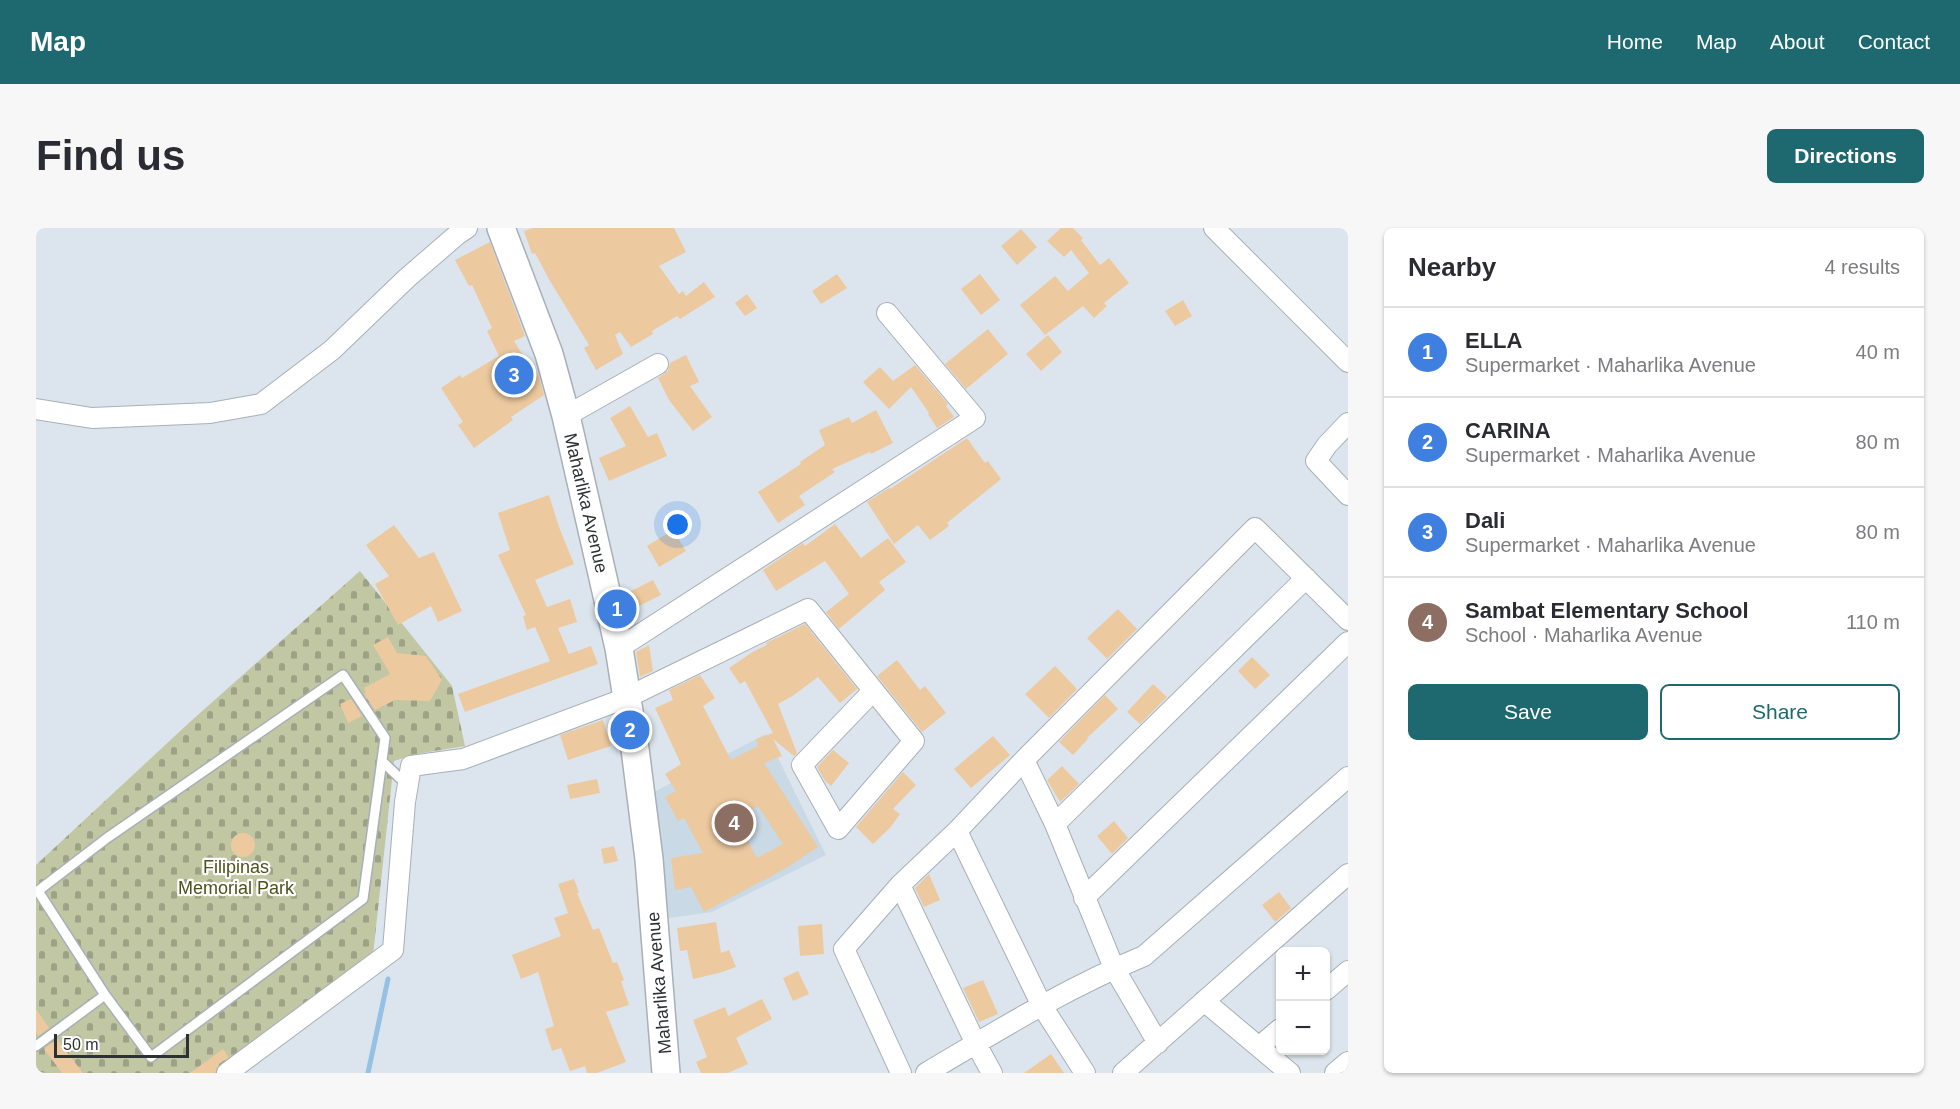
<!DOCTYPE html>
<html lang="en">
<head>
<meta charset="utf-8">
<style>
	:root { --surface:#fff; --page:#f7f7f7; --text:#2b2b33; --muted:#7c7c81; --line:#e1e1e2; --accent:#1d696f }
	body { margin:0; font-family:Arial,sans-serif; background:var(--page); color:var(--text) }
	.controls { position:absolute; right:18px; bottom:18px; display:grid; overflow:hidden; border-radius:9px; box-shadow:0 2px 4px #0004 }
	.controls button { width:54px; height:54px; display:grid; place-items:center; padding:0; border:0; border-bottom:2px solid var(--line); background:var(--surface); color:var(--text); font:30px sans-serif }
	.scale { position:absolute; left:18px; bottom:15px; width:135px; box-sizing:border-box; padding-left:6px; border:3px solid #2e3134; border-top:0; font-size:16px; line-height:21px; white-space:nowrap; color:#2e3134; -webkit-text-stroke:4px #fff; paint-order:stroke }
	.you { position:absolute; left:642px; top:297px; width:21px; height:21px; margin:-15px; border:4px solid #fff; border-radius:50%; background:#1a73e8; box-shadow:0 0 0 9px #1a73e833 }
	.badge { display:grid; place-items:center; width:39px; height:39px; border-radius:50%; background:var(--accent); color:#fff; font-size:20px; font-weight:700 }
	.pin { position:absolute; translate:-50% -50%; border:3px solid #fff; box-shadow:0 2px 6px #0006 }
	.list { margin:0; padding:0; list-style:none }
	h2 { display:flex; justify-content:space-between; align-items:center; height:78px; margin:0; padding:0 24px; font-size:26px }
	h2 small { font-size:20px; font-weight:400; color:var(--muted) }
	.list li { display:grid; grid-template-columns:39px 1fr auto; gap:18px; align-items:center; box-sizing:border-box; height:90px; padding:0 24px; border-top:2px solid var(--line) }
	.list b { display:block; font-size:22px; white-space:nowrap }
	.list p { margin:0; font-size:20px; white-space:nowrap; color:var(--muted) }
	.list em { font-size:20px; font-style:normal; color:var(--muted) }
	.actions { display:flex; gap:12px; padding:18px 24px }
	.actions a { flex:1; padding:14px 0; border:2px solid var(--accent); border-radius:9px; text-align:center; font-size:21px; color:var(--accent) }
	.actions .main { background:var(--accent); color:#fff }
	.map { position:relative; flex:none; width:1312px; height:845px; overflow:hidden; border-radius:9px }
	header { display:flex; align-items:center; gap:36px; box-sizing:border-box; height:84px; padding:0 30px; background:var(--accent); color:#fff }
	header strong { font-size:28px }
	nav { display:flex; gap:33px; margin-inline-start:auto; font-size:21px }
	.intro { display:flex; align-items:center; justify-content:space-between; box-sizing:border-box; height:144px; padding:0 36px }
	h1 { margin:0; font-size:42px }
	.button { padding:15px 27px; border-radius:9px; background:var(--accent); color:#fff; font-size:21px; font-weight:700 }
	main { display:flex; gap:36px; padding:0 36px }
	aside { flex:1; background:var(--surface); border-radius:9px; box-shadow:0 2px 4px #0004 }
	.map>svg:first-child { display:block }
	.built { fill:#c9d9e5 }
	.cemetery { fill:url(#cemetery-stones) }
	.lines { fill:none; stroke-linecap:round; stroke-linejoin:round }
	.stream { stroke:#95c2e4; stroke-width:5 }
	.building { fill:#edc99f; fill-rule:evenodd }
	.service-casing { stroke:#a7b0b7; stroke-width:12 }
	.minor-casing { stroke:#a7b0b7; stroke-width:22 }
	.secondary-casing { stroke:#a7b0b7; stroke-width:30 }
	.service { stroke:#fff; stroke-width:9 }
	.minor { stroke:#fff; stroke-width:20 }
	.secondary { stroke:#fff; stroke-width:27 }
	.labels { text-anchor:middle; stroke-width:4.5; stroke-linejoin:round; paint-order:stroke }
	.street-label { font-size:18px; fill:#2e3134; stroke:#fff }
	.park-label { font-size:18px; fill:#4d521a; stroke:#fff }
</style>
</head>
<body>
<header>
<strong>Map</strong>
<nav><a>Home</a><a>Map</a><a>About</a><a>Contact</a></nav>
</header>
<div class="intro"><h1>Find us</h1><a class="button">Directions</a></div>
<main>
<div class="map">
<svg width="1312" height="845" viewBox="0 0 1312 845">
	<defs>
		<pattern id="cemetery-stones" width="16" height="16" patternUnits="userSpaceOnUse" patternTransform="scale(1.5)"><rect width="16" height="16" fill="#c1c6a3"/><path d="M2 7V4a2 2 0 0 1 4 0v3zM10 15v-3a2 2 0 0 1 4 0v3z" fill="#9da186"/></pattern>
	</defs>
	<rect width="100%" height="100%" fill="#dce5ed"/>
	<!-- built -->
	<path class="built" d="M730 506 790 627 676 684 633 690 618 564Z"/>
	<!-- cemetery -->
	<path class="cemetery" d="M324 343 416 458 429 518 380 526 358 533 337 727 181 845H0V637L155 493Z"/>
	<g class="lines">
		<!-- stream -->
		<path class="stream" d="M332 845 352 751"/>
	</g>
	<!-- building -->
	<path class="building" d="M497 0H638L650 24 623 38 643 66 647 63 650 68 668 54 679 69 644 91 641 88 616 103 617 106 595 119 584 104 579 107 587 126 560 142 548 120 553 117 514 53 499 25 496 26 488 3Z
		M1025 0H1037L1047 10 1045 12 1064 37 1073 30 1093 55 1068 75 1071 78 1058 90 1047 78 1009 107 984 77 1019 48 1032 63 1053 45 1035 22 1028 29 1011 13Z
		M985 1 1001 19 981 37 965 18Z
		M454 14 489 108 478 113 496 142 498 140 503 148 508 167 475 189 477 192 438 220 422 197 427 194 405 160 424 147 426 150 463 128 451 103 456 100 436 57 433 58 419 32Z
		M801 46 811 60 785 76 776 63Z
		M944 46 964 72 945 87 925 61Z
		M711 66 721 80 709 88 699 75Z
		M1147 72 1156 88 1139 98 1129 83Z
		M952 101 972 126 930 161 909 136Z
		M1012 107 1026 124 1005 143 990 126Z
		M650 127 663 154 654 158 676 189 657 203 633 172 622 150 632 143 634 135Z
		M879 137 912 176 910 178 918 189 901 200 892 186 893 185 875 159 853 181 827 154 844 139 857 153Z
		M594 178 612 209 621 205 631 228 573 253 563 230 590 218 574 190Z
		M840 182 857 215 835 226 834 224 796 241 799 244 763 268 769 277 742 295 722 264 765 236 764 234 789 217 783 202 813 189 816 195Z
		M931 210 949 235 952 233 965 251 911 295 913 298 894 312 882 297 858 316 831 274 853 260 854 261Z
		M513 267 523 299 538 336 499 352 511 379 534 371 541 394 522 400 533 426 555 418 562 436 429 484 422 466 514 433 499 399 491 402 487 388 490 387 462 327 474 322 462 285Z
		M799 296 825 330 852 310 870 334 843 354 849 362 803 401 790 384 813 366 789 333 740 363 727 342 767 315 769 318Z
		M358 297 383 330 398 324 426 383 402 394 395 378 362 397 339 356 353 348 330 317Z
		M637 302 650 323 623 339 611 318Z
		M617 352 625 367 601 379 593 364Z
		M1082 381 1101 401 1071 431 1051 410Z
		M769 396 821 461 804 475 782 449 758 467 742 476 761 525 758 528 737 511 746 528 728 535 782 619 752 639 668 684 655 659 639 662 635 630 667 625 648 590 642 593 629 569 640 563 629 546 645 536 619 480 637 472 633 462 664 447 679 470 667 478 695 532 722 518 720 511 737 505 709 453 704 456 693 440 718 423 731 417 730 415ZM722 578 747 616 721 630 700 592Z
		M352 409 361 425 390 428 406 452 394 473 359 472 339 482 328 466 330 465 328 460 354 446 337 417Z
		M613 417 617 443 604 449 600 424Z
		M1216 429 1234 447 1219 461 1202 443Z
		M861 432 884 462 889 458 910 485 886 504 841 448Z
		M1019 438 1041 461 1013 490 989 466Z
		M1117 456 1131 469 1104 496 1091 484Z
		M1069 467 1082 481 1051 510 1052 511 1037 527 1023 514Z
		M315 471 326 488 312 495 304 476Z
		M567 492 575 518 532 532 524 507Z
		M957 508 974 527 935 560 918 541Z
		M797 522 813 535 795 558 789 553 781 539Z
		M1026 538 1043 556 1024 574 1011 552Z
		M867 544 880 557 857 581 864 586 854 600 837 616 820 599Z
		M561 551 564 565 534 571 531 557Z
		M1078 593 1092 610 1076 626 1061 608Z
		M195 617a12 12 0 1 1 24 0a12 12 0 1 1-24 0Z
		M578 618 582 633 568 636 565 621Z
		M893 646 904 672 888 679 879 660Z
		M538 651 543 665H541L557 702 563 700 577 735 581 734 588 752 585 753 593 777 570 784 590 834 561 845H551L549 838 534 843 525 820 516 823 509 801 518 798 502 744 485 751 476 727 525 708 518 690 532 685 522 656Z
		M1243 664 1255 680 1239 694 1226 677Z
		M680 694 685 725 693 722 700 739 683 745 657 751 651 722 644 723 641 700Z
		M786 696 788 726 764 728 762 698Z
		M762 743 773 766 757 773 747 750Z
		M947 752 962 786 943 794 927 760Z
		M726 771 736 791 700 810 712 836 692 845H665L660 834 671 829 657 792 689 779 692 788Z
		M0 781 13 800 2 808 0 804Z
		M21 811 47 845H26L8 821Z
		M187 821 193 829 183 836 179 845H154Z
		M1015 826 1028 845H988Z"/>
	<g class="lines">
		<defs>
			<path id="service" d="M346 533 371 557
				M0 664 2 663 71 610 307 447 349 510 327 671 115 829 69 767 2 663
				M0 818 69 767"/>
			<path id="minor" d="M1178 0 1312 134
				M0 181 56 190 174 185 225 176 296 122 371 50 422 6 431 0
				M530 188 622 136
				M1312 195 1291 217 1280 233 1312 267
				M583 420 939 190 851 85
				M988 532 1019 596 1078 740 1122 815
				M1019 596 1270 350
				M921 603 1006 778 1049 845
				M864 657 940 816 956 845
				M1048 670 1312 414
				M1290 762 1312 743
				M1168 773 1254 845
				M1224 818 1244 801
				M191 845 357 722 369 574 375 538 427 531 590 470 772 381 878 513 802 601 766 537 837 463
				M865 845 808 721 864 657 921 603 988 532 1219 300 1312 392
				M890 845C961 803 1032 759 1108 728L1312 549
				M1087 845 1312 646
				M1299 845 1312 834"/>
			<path id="secondary" d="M465 0 513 126 530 188 583 420 599 521 613 631 630 845"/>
		</defs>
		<!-- service casing -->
		<use href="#service" class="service-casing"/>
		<!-- minor casing -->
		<use href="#minor" class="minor-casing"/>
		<!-- secondary casing -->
		<use href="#secondary" class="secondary-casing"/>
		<!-- service -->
		<use href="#service" class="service"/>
		<!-- minor -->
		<use href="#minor" class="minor"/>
		<!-- secondary -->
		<use href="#secondary" class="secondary"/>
	</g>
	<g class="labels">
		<!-- street labels -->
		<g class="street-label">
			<text transform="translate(550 275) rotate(77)" y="6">Maharlika Avenue</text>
			<text transform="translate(623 755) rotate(-95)" y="6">Maharlika Avenue</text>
		</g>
		<!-- park labels -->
		<g class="park-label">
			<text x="200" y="645">Filipinas<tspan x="200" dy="21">Memorial Park</tspan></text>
		</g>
	</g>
</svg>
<div class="controls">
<button>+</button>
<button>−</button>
</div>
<div class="scale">50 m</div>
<div class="you"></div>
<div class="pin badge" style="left:581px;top:381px;background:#3f7fe0">1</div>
<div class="pin badge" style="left:594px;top:502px;background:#3f7fe0">2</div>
<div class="pin badge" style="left:478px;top:147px;background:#3f7fe0">3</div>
<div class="pin badge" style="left:698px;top:595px;background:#8d6e63">4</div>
</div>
<aside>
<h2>Nearby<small>4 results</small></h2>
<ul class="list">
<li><span class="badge" style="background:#3f7fe0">1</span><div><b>ELLA</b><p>Supermarket · Maharlika Avenue</p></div><em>40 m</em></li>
<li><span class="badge" style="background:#3f7fe0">2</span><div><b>CARINA</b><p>Supermarket · Maharlika Avenue</p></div><em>80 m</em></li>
<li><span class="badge" style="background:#3f7fe0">3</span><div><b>Dali</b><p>Supermarket · Maharlika Avenue</p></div><em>80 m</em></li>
<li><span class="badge" style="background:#8d6e63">4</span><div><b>Sambat Elementary School</b><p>School · Maharlika Avenue</p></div><em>110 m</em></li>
</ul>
<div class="actions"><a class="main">Save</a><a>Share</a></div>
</aside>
</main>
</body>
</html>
